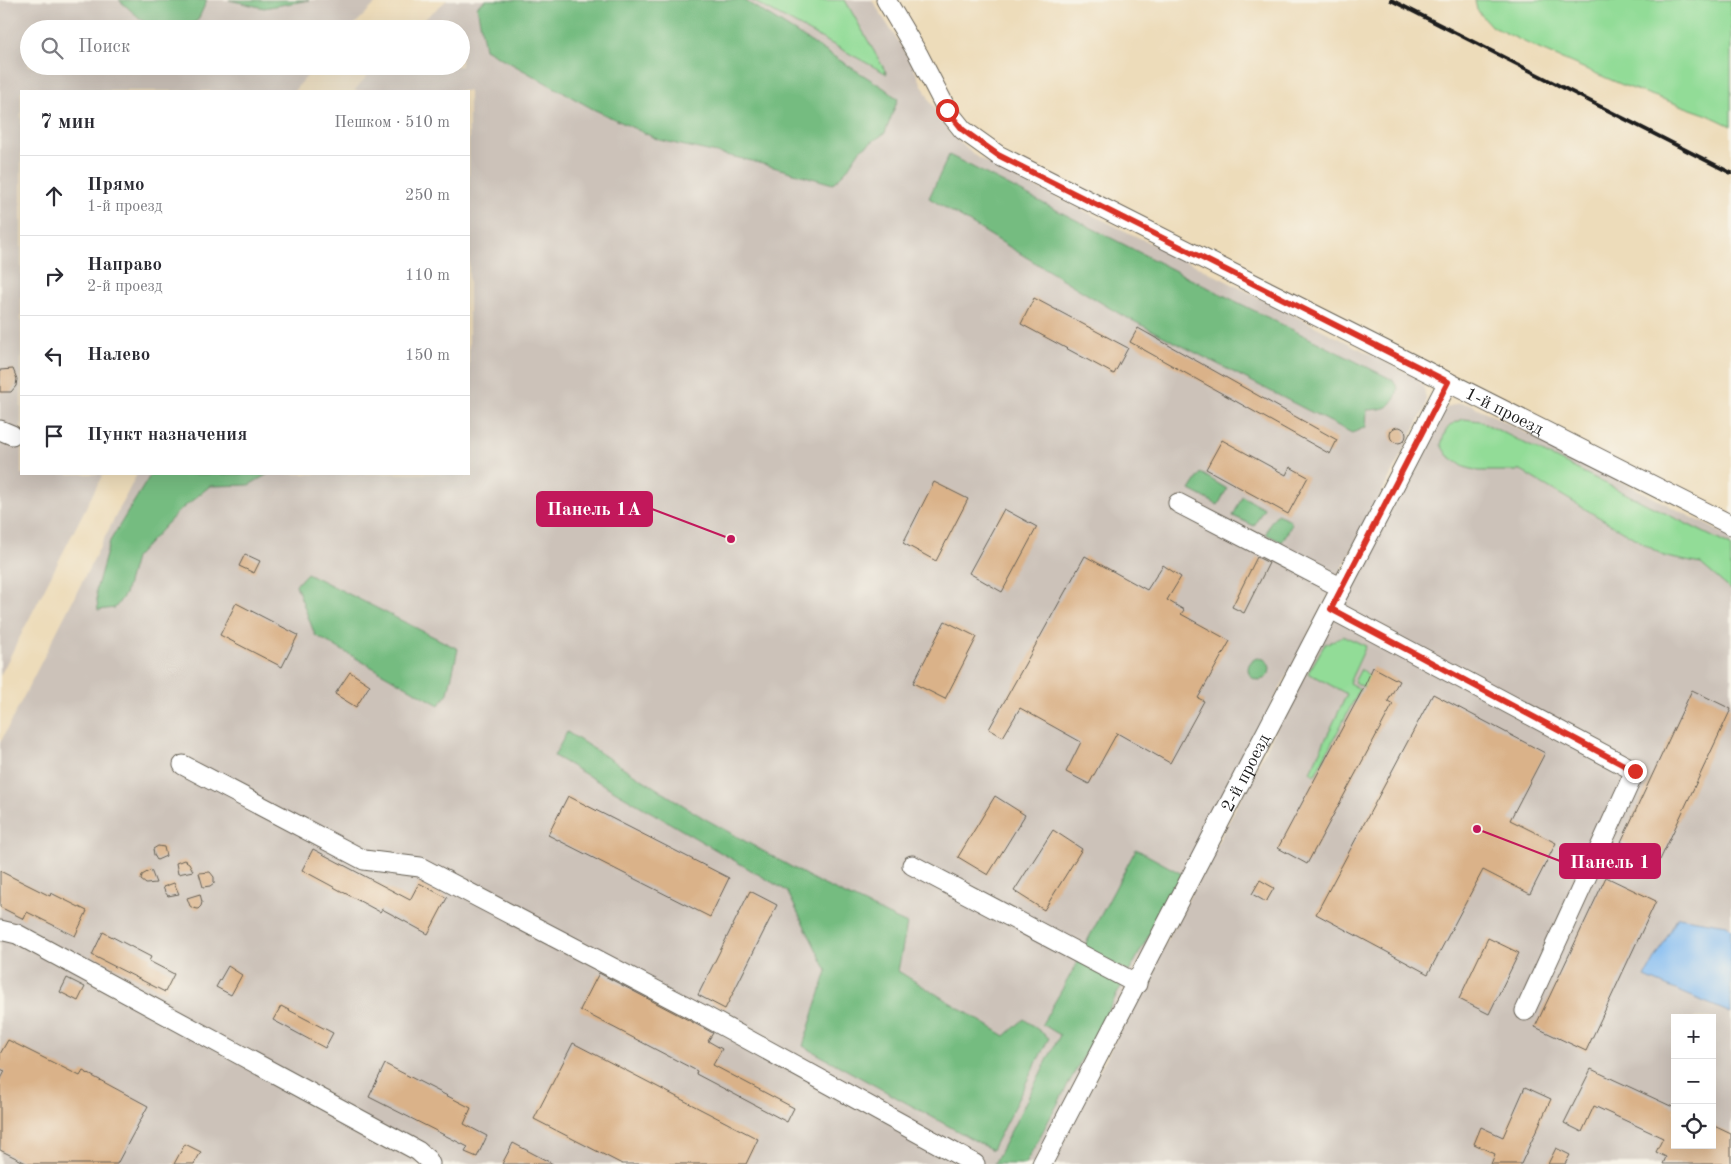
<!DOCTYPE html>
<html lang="ru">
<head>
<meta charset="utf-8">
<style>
	:root { --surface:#fff; --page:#f7f7f7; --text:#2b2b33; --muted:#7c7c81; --line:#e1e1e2 }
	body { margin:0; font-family:"Old Standard TT",serif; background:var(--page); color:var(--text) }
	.controls { position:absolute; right:15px; bottom:15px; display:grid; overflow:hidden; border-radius:0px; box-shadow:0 5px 20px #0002 }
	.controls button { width:45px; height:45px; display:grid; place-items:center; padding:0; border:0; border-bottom:1px solid var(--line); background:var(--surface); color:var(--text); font:25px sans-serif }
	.stop { position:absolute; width:15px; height:15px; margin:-11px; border:4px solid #d93025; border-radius:50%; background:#fff }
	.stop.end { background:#d93025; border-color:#fff; box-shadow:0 1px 5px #0008 }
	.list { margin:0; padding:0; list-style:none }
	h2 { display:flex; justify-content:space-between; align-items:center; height:65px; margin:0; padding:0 20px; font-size:21px }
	h2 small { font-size:16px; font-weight:400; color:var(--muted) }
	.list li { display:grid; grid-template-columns:32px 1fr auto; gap:15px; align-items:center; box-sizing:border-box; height:80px; padding:0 20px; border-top:1px solid var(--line) }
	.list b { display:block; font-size:19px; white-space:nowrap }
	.list p { margin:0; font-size:16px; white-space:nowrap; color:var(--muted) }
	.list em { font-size:16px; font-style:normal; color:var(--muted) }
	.icon { flex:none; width:28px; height:28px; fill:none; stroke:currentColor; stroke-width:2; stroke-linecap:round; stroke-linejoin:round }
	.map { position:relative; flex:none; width:1731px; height:1164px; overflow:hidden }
	.search { position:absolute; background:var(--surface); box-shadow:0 5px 20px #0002; left:20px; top:20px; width:450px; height:55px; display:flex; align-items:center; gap:12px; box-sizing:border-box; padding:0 18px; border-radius:28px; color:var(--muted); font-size:19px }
	.panel { position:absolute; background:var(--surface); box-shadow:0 5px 20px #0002; left:20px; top:90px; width:450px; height:385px; border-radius:0px }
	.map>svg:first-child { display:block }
	.industrial { fill:#ccc2b9; fill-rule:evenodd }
	.green { fill:#92dc97; stroke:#577c5a }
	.forest { fill:#75bc80; stroke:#486c4e }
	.water { fill:#81bbf3; stroke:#4e6c88 }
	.building { fill:#dab289 }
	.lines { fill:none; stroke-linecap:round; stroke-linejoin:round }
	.minor-casing { stroke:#655f53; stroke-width:21 }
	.minor { stroke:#fff; stroke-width:19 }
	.rail { stroke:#1c1c1c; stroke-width:4 }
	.route { stroke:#d93025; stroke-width:6 }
	.labels { text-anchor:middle; stroke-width:4; stroke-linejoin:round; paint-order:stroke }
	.street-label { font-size:18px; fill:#1c1c1c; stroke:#f7f3e8 }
	.leader { fill:none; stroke:#c2185b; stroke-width:2 }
	.callout-dot { fill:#c2185b; stroke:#f7f3e8; stroke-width:2 }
	.callout { fill:#c2185b; stroke:#c2185b; stroke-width:2 }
	.callout-label { font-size:19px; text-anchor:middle; font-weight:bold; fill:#fff }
</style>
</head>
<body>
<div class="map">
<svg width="1731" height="1164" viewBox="0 0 1731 1164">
	<rect width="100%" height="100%" fill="#f7f3e8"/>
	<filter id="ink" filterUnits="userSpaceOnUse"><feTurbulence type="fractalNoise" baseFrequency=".02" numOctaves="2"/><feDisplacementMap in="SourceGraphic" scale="10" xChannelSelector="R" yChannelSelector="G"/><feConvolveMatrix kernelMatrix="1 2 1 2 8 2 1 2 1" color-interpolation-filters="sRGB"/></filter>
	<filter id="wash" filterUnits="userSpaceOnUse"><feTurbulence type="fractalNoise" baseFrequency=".0096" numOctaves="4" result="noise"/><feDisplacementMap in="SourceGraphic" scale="20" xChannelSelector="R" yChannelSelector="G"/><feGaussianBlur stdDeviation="1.12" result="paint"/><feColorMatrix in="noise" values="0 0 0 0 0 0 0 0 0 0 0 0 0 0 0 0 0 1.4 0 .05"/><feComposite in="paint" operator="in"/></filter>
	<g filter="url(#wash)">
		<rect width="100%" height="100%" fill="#eddcba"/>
		<!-- industrial -->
		<path class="industrial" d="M0 0H379L350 29H29V66H316L294 91H21V474H103L0 676Z
			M447 0H872L910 60 931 103 950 134 974 155 1008 174 1185 260 1415 377 1424 387 1426 400 1425 409 1034 1164H0V743L137 474H469V91H354L376 66H461V29H413Z
			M1458 403 1470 404 1731 537V1164H1051L1439 415 1448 407ZM1675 1018H1712V1145H1675Z"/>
		<!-- green -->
		<path class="green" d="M751 0H845L887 74Z
			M1475 0H1731V126L1708 115 1625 86 1539 49 1491 26 1477 10Z
			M1464 419 1480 421 1731 546V590L1701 564 1666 557 1521 471H1479L1464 467 1447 455 1441 445C1446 428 1447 425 1464 419Z
			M1344 636 1366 646 1349 683 1360 689 1315 775 1310 772 1347 694 1308 673 1325 644Z
			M1361 669C1368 672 1379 690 1386 698L1354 682Z"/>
		<!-- forest -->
		<path class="forest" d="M119 0H207L198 20 184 29H152Z
			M229 0H309L264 8Z
			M486 0H744L884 88 898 99 885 133 860 150 846 171 833 184 752 161 659 140 593 109 485 49 477 6Z
			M949 155 1203 285 1393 380 1398 389C1393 409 1385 409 1367 410L1366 427 1352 433 1118 313 929 198Z
			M1201 473 1227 489 1218 505 1190 490Z
			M151 474H268L249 485 210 486 178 512 135 558 125 594 115 608 98 610 96 590 110 541Z
			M1242 496 1264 508 1254 526 1233 516Z
			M1277 514 1289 519 1292 524 1282 542 1266 534 1270 523Z
			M307 573 458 649 448 693 439 705 315 635 296 585Z
			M1248 669a11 11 0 1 1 22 0a11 11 0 1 1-22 0Z
			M567 732 702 817 820 883 907 924 898 971 1005 1036 1024 1019 1049 1038 992 1150 803 1046 827 971 787 891 554 756Z
			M1136 849 1182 874 1129 972 1084 947Z
			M1079 960 1122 985 1025 1164H994L1060 1035 1042 1024Z"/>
		<!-- water -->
		<path class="water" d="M1678 917 1727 925 1731 929V1013L1645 977Z"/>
		<g id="blocks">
			<!-- building -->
			<path class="building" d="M1034 298 1128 348 1114 374 1021 324Z
				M1138 328 1337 440 1330 454 1130 342Z
				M13 369 17 379 16 386 11 392H0V370Z
				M1390 435a8 8 0 1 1 16 0a8 8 0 1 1-16 0Z
				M1222 440 1286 475 1290 467 1308 477 1288 514 1206 469Z
				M934 482 968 499 936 561 903 543Z
				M1004 509 1037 527 1002 592 969 573Z
				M245 554 260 561 254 573 239 566Z
				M1085 556 1147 590 1163 565 1181 577 1167 600 1184 610 1181 614 1230 641 1198 698 1204 701 1170 763 1117 733 1089 784 1066 772 1081 742 1020 708 1003 737 989 729Z
				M1257 557 1269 563 1244 613 1232 607Z
				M236 603 298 635 282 667 220 635Z
				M945 621 977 637 945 699 913 683Z
				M1373 667 1399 681 1388 701 1393 704 1307 864 1278 848 1363 689Z
				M350 672 370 685 356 707 335 694Z
				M1692 690 1731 709 1660 860 1621 842Z
				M1433 694 1545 753 1510 820 1556 843 1530 894 1483 870 1428 974 1316 914Z
				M568 796 729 878 710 917 548 835Z
				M995 796 1025 815 988 875 958 857Z
				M1053 830 1082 849 1044 910 1014 891Z
				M158 846 164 847 166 856 157 860 154 855 153 849Z
				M313 849 410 900 419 883 447 898 428 934 382 909 380 912 302 870Z
				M184 860 189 863 193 871 178 874 176 863Z
				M151 870 156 883 146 884 141 880 142 875Z
				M0 871 50 896 51 893 87 911 75 936 27 912 24 919 0 907Z
				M210 872 214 877V883L210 886 203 887 199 873Z
				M1606 877 1656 901 1586 1051 1535 1027Z
				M1260 880 1274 888 1266 902 1252 894Z
				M174 883 179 894 168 896 165 892 163 887Z
				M750 891 777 905 725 1009 698 995Z
				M200 894 202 902 201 906 198 909 193 908 190 906 187 898Z
				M103 932 151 957 149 961 174 974 165 992 92 955Z
				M1488 938 1519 953 1489 1014 1459 999Z
				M228 966 242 975 231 995 216 987Z
				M599 973 713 1033 708 1041 722 1049 713 1065 794 1108 787 1122 696 1074 697 1071 580 1010Z
				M67 978 85 987 78 1001 60 992Z
				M281 1006 333 1033 325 1048 273 1020Z
				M8 1040 80 1076 83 1071 148 1106 117 1164H28L0 1150V1081L5 1071 0 1069V1054Z
				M573 1043 758 1139 746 1164H622L534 1119Z
				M385 1064 471 1108 464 1124 487 1136 477 1157 465 1152 468 1147 369 1097Z
				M1591 1069 1675 1108V1145H1712V1125L1731 1134V1164H1663L1666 1157 1656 1152 1663 1138 1594 1106 1582 1132 1564 1123Z
				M1525 1087 1551 1099 1521 1164H1491L1495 1154 1474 1144 1481 1127 1503 1137Z
				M513 1143 553 1164H502Z
				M185 1144 201 1152 194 1164H174Z
				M1556 1148 1570 1155 1565 1164H1548Z"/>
		</g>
	</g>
	<g filter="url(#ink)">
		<use href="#blocks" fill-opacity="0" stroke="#655f53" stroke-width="1"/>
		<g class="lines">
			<defs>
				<g id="minor">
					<path id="s1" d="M886 0 918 54 947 110 963 130 998 155 1731 525"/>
					<path d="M0 430 12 435"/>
					<path d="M1178 503 1342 588"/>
					<path d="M1331 609 1635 771 1525 1011"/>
					<path d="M183 765 364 860 420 867 705 1016 975 1164"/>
					<path d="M912 865 1137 984"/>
					<path d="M0 930 17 934 418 1151 428 1160 430 1164"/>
					<path id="s2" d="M1042 1164 1448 382"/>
				</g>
			</defs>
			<!-- minor casing -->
			<use href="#minor" class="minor-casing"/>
			<!-- minor -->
			<use href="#minor" class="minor"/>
			<!-- rail -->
			<path class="rail" d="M1391 0 1731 173"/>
		</g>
	</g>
	<g class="lines" filter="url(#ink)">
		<!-- route -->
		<path class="route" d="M947 110 963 130 998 155 1448 382 1331 609 1635 771"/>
	</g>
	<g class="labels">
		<!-- street labels -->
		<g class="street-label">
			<text dy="6" stroke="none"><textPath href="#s1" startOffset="762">1-й проезд</textPath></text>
			<text dy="6" stroke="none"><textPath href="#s2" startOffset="441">2-й проезд</textPath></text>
		</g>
	</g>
	<!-- callouts -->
	<path class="leader" d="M731 539L652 509M1477 829L1560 861"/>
	<g class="callout-dot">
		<circle cx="731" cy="539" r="5"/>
		<circle cx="1477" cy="829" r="5"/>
	</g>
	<g class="callout">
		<rect x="537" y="492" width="115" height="34" rx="5"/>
		<rect x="1560" y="844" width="100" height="34" rx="5"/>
	</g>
	<g class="callout-label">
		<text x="594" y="515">Панель 1А</text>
		<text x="1610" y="868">Панель 1</text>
	</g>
</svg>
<div class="controls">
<button>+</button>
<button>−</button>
<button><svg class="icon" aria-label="locate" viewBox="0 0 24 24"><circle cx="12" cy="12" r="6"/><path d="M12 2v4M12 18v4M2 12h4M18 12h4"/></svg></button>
</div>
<div class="stop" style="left:947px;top:110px"></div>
<div class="stop end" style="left:1635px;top:771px"></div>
<div class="search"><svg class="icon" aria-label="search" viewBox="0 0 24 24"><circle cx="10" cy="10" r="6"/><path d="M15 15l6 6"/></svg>Поиск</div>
<section class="panel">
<h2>7 мин<small>Пешком · 510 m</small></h2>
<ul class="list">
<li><svg class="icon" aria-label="ahead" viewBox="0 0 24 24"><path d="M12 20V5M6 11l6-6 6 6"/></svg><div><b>Прямо</b><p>1-й проезд</p></div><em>250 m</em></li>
<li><svg class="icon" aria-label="right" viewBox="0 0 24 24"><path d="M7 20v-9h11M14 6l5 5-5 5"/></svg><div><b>Направо</b><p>2-й проезд</p></div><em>110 m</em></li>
<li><svg class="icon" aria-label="left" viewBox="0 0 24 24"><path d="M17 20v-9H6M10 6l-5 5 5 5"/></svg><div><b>Налево</b></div><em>150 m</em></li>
<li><svg class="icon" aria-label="arrive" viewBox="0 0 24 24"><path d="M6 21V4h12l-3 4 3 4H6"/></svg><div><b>Пункт назначения</b></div></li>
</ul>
</section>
</div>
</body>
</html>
